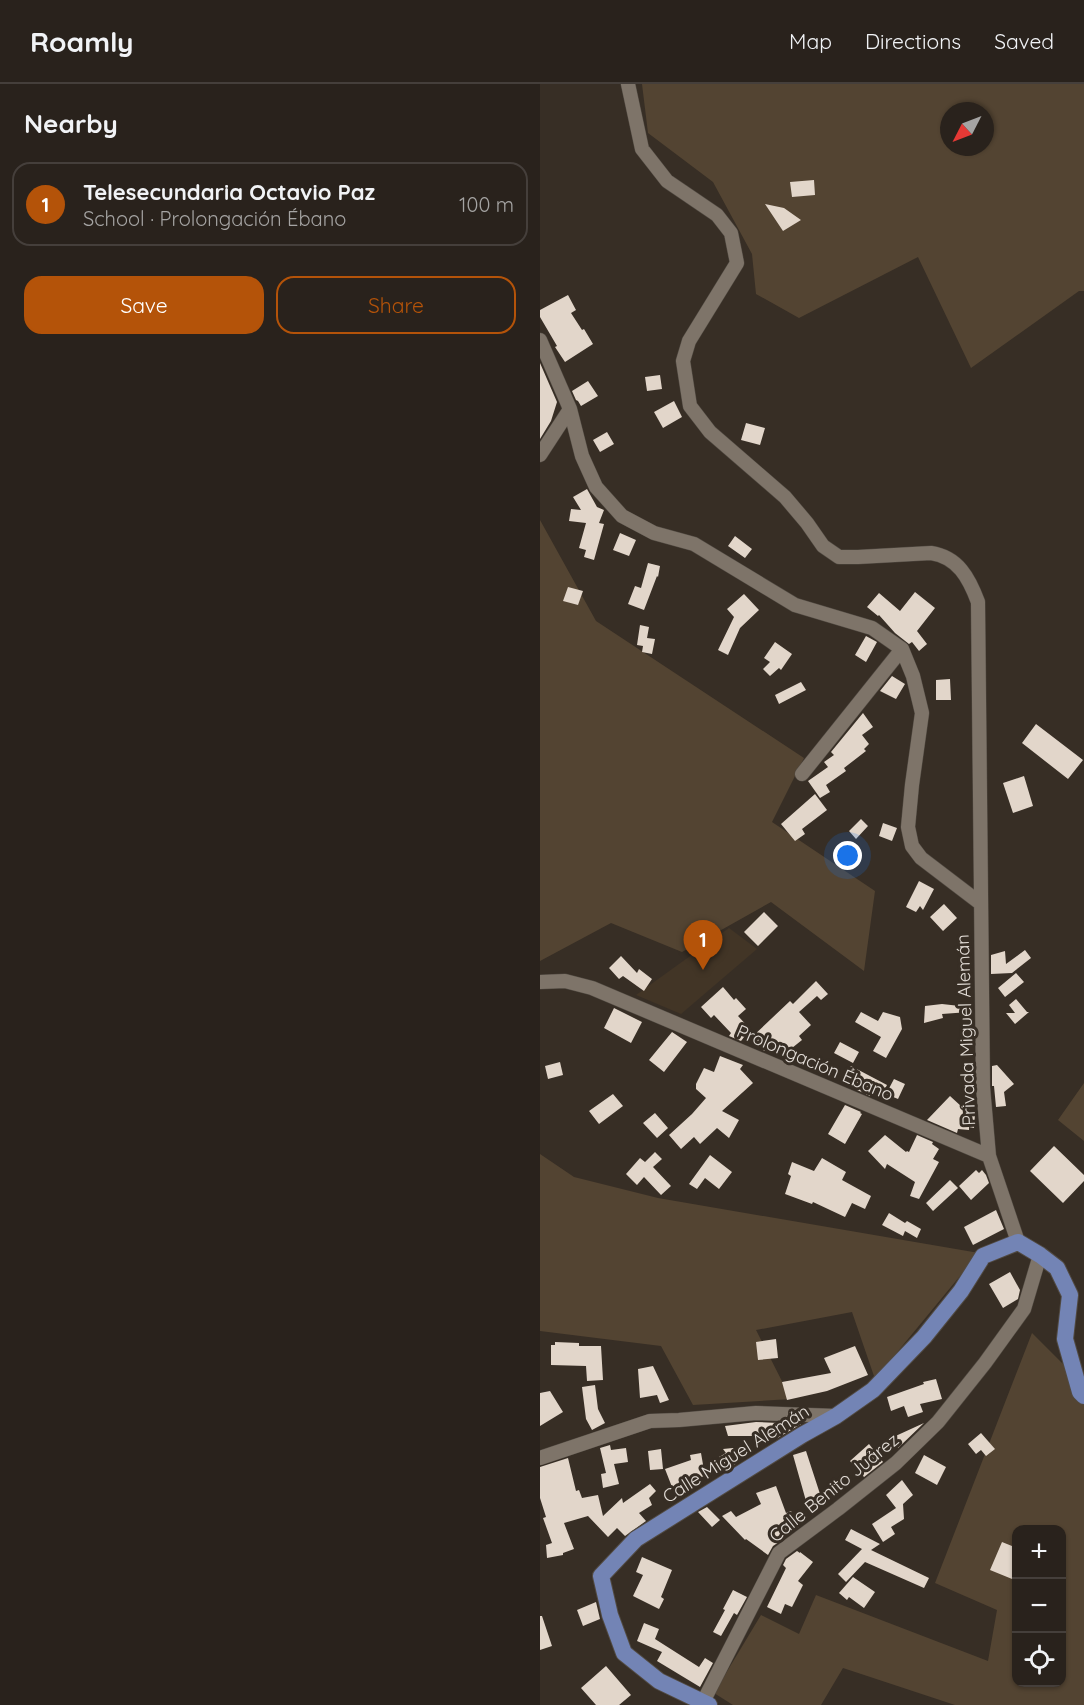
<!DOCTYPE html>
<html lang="en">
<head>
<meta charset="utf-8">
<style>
	:root { --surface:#29221c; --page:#352f29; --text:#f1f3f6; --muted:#a5a4a3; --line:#453f3b; --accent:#b45309 }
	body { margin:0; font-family:Quicksand,sans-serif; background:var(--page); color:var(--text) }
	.controls { position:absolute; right:18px; bottom:18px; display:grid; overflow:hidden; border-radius:12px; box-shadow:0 2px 4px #0004 }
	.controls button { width:54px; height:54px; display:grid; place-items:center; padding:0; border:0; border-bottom:2px solid var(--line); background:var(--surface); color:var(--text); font:30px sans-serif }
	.compass { position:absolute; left:400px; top:18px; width:54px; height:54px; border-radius:50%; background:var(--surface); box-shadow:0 2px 4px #0004; rotate:228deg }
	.you { position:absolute; left:308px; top:772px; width:21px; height:21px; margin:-15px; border:4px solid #fff; border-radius:50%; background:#1a73e8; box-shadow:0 0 0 9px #1a73e833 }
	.badge { display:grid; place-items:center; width:39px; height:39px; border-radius:50%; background:var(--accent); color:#fff; font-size:20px; font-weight:700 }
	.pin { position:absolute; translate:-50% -50px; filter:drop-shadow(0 2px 3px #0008) }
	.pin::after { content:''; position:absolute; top:32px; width:21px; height:18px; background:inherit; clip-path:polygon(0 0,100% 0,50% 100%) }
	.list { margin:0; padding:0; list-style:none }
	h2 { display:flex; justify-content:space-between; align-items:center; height:78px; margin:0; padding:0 24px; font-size:26px }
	h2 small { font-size:20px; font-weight:400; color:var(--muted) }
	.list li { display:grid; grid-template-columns:39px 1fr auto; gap:18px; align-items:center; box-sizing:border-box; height:84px; margin:0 12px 12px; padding:0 12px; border:2px solid var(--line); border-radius:18px }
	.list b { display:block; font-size:22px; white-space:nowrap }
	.list p { margin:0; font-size:20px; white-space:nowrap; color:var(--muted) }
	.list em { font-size:20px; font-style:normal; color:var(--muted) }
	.actions { display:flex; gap:12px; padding:18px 24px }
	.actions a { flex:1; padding:14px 0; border:2px solid var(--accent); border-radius:18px; text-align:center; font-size:21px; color:var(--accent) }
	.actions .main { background:var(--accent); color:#fff }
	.icon { flex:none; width:33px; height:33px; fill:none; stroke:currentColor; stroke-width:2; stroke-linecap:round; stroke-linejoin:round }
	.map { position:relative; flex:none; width:544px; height:1621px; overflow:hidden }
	header { display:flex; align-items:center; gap:36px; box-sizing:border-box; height:84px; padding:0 30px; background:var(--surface); border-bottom:2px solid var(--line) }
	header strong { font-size:28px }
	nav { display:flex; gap:33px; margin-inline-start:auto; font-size:21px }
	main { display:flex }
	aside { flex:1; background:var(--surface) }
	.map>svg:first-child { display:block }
	.built { fill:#423526 }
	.green { fill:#534432; fill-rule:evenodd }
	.building { fill:#e2d6ca }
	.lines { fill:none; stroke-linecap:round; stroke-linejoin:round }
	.minor-casing { stroke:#514a42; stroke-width:15 }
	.major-casing { stroke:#514a42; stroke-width:18 }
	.minor { stroke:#7e7469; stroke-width:14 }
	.major { stroke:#7384b5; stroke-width:16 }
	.labels { text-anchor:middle; stroke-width:6; stroke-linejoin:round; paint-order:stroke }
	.street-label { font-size:18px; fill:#e3ddd7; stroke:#372e25 }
</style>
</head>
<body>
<header>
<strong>Roamly</strong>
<nav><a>Map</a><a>Directions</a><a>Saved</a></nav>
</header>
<main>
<aside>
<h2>Nearby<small></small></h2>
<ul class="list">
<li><span class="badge">1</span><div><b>Telesecundaria Octavio Paz</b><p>School · Prolongación Ébano</p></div><em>100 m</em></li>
</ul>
<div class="actions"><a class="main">Save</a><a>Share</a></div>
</aside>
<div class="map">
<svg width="544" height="1621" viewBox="0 0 544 1621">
	<rect width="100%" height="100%" fill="#372e25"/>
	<!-- built -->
	<path class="built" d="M189 844 217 865 141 930 96 911Z"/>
	<!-- green -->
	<path class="green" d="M102 0H544V207H539L431 284 378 173 259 234 216 210 212 170 173 98 108 49ZM409 27H445V63H409Z
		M0 436 56 537 264 674 232 738 335 807 324 887 231 818 142 868 71 839 0 877Z
		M544 999V1057L518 1036Z
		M0 1070 34 1093 118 1114 439 1169 335 1295 312 1228 216 1246 251 1315 153 1321 121 1262 0 1247Z
		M492 1249 544 1301V1621H415L303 1584 281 1621H193L174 1609 221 1531 259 1550 276 1511 448 1577 457 1526 395 1499ZM476 1446H522V1598H476Z"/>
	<!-- building -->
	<path class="building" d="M274 96 275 111 252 113 250 98Z
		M225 120 244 124 261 136 243 147Z
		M28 211 36 226 31 229 42 246 44 245 53 260 25 278 15 263 17 262 0 233V226Z
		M0 279 17 318 11 337 0 355Z
		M120 291 122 305 107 307 105 293Z
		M48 297 58 312 41 322 38 317 36 316 32 307Z
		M134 317 142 333 123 344 114 328Z
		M206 339 225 344 220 361 201 356Z
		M67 348 74 360 60 368 53 356Z
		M47 405 57 423 64 426 59 439 64 440 54 476 44 473 46 466 39 464 46 439 29 437 31 425 41 426 33 413Z
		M80 449 96 456 89 472 73 466Z
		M195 452 212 465 205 474 188 462Z
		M108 479 120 482 118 493 117 492 104 526 88 520 95 502 101 504Z
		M28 503 43 507 38 521 23 517Z
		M375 508 395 524 377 547 387 560 379 567 372 558 369 560 355 549 339 531 338 532 327 523 339 509 360 527Z
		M204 510 219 526 200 544 188 571 178 566 194 533 187 525Z
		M100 541 109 543 107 554 115 555 112 570 102 568 103 562 97 561Z
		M326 552 337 558 326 578 315 571Z
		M235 558 252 570 241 586 239 584 230 592 223 585 230 578 224 574Z
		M352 592 365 600 356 615 340 607Z
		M410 595 411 616H396V596Z
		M261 598 266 606 239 620 235 611Z
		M323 629 333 643 322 651 329 660 324 665 326 667 304 684 306 687 286 701 290 708 280 714 268 697 288 683 284 678 294 671 291 668Z
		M496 640 543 676 528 695 482 659Z
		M484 692 493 722 473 729 463 699Z
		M275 710 287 726 262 745 265 750 255 757 241 740Z
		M321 735 328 742 316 755 309 747Z
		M343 739 357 744 352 757 339 752Z
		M379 797 394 805 383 826 380 822 376 828 366 823Z
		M404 820 417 834 403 847 390 833Z
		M224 828 238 842 218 862 204 848Z
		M485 866 491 874 472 889 451 890V871L465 867 466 880Z
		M81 872 97 889 99 885 112 895 104 907 83 892 79 895 69 884Z
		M476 889 484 898 465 913 458 904Z
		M276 897 288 910 281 916 277 912 259 928 271 941 259 952 262 956 242 972 231 960 224 967 212 953 250 917 253 920Z
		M183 903 194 916 196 914 206 925 198 932 210 945 201 957 189 952 191 949 174 931 171 934 161 923Z
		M476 915 487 928H489L475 940 466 929H475L469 921Z
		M402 920 429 923V928L402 930 403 934 384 939 385 922Z
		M74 924 102 938 91 959 64 944Z
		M321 928 338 937 343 928 360 933 362 945 346 974 333 967 341 953 315 938Z
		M132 948 147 958 124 988 109 976Z
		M300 958 319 968 313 979 294 969Z
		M180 972 203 981 200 985 213 999 182 1027 199 1036 189 1054 177 1044 160 1060 154 1053 141 1065 129 1051 152 1030 166 1014 156 1005V1000L164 984 174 988Z
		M20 978 23 991 8 995 5 982Z
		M457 981 474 1000 464 1008 466 1022 456 1023 454 1002H452V982Z
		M311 982 347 1001 341 1012 332 1008 330 1012 302 999Z
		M354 995 365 1000 358 1015 346 1010Z
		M73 1010 83 1022 59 1040 49 1027Z
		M410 1012 422 1023 430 1024 429 1030H435L434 1044 429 1043V1046L418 1045 417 1049 387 1036Z
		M305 1021 321 1028 320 1029 322 1030 305 1060 288 1050Z
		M115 1029 128 1044 117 1054 103 1039Z
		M345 1051 366 1068 367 1067 369 1068 377 1051 393 1058 392 1060 399 1065 393 1075 399 1078 379 1115 370 1112 375 1098 347 1080 345 1085 328 1067Z
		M514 1062 544 1091V1097L523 1119 490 1087Z
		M115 1068 122 1075 113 1083 131 1102 121 1111 104 1093 97 1101 86 1090 100 1074 105 1078Z
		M170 1071 192 1088 179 1105 165 1094 157 1105 149 1100Z
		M282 1074 306 1088 302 1096 331 1112 325 1125 312 1119 305 1133 273 1118 272 1120 245 1110 251 1092 248 1090 252 1078 274 1087Z
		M436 1086 439 1089 442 1086 446 1091 449 1099 431 1116 419 1102Z
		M410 1096 418 1104 393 1127 386 1119Z
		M456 1126 464 1145 433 1161 424 1143Z
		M349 1129 365 1139 367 1137 381 1145 377 1154 365 1147 363 1152 342 1141Z
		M470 1188 480 1206 478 1215 463 1224 449 1200Z
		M236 1255 238 1274 218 1276 216 1258Z
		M15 1258 39 1259V1262H61L63 1296 47 1297 46 1282 11 1281V1261H15Z
		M315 1262 328 1291 287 1307 247 1316 242 1298 291 1289 284 1274Z
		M113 1282 129 1316 120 1319 117 1311 100 1314 98 1285Z
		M396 1295 402 1315 380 1320 383 1328 368 1333 364 1322 351 1327 347 1313 384 1300 383 1298Z
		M55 1301 58 1325 65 1339 52 1346 46 1335 42 1303Z
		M10 1307 23 1328 0 1342V1309Z
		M216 1338 261 1340 236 1355 235 1352 215 1360V1352H188L185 1342Z
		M384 1339 358 1364 349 1355Z
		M441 1349 455 1365 446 1372 441 1366 436 1370 428 1360Z
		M329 1360 343 1378 324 1393 310 1377Z
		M70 1361 71 1366 86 1364 88 1378 74 1380 79 1400 63 1404 61 1390 66 1389 60 1364Z
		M193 1364 200 1377 187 1386 179 1373 186 1369 183 1365Z
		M121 1365 123 1385 110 1386 108 1367Z
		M266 1367 281 1413 266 1417 253 1371Z
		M161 1369 165 1392 153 1395 154 1399 142 1403 141 1400 132 1403 125 1385 151 1376 150 1371Z
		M384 1371 406 1383 397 1401 375 1389Z
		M28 1374 36 1407 39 1406 42 1414 58 1411 63 1432 82 1414 83 1419 110 1400 116 1407 109 1414 112 1421 99 1429 106 1437 85 1452 77 1444 68 1453 48 1432 24 1439 34 1465 23 1469V1471L7 1474 6 1461 12 1459 3 1434 6 1433 0 1414V1383Z
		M362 1396 373 1411 363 1420 364 1435 351 1443 355 1450 343 1458 332 1440 356 1424 346 1411Z
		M236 1402 246 1429 251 1427 259 1443 238 1453 242 1456 233 1462 228 1471 206 1455 205 1456 182 1432 191 1427 196 1433 221 1420 216 1409Z
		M167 1423 180 1436 172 1443 158 1428Z
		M311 1445 340 1460 331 1466 389 1494 384 1504 325 1478 306 1498 298 1490 322 1465 305 1456Z
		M462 1458 477 1464V1497L450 1486Z
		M257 1467 260 1469V1468L273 1478 258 1497 263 1501 252 1523 245 1520 241 1530 227 1523 246 1484 243 1481 246 1475Z
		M102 1473 132 1486 121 1513 124 1515 119 1525 93 1512 103 1491 96 1488Z
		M313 1493 335 1508 324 1524 309 1513 307 1516 299 1509Z
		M193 1506 207 1513 197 1531 194 1529 181 1552 173 1548 185 1526 183 1525Z
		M56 1518 60 1535 43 1542 37 1526Z
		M0 1532H2L12 1562 0 1566Z
		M104 1539 119 1545 115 1555 159 1583 165 1574 173 1579 160 1603 117 1577 122 1568 97 1557Z
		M66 1582 91 1611 79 1621H56L41 1604Z"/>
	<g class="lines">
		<defs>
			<path id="minor" d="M88 0 102 65 127 97 177 131 191 149 197 179 149 257 143 277 150 322 170 348 245 413 267 439 283 462 299 473H318L391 469C418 473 429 494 438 518L443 1003 449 1072 478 1158
				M0 256 30 325 42 372 56 403 82 432 114 449 154 460 255 521 332 544 362 565 373 592 382 629 372 701 368 743 372 762 381 774 440 819
				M0 371 30 325
				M262 690 362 565
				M0 898 25 897 52 904 449 1072
				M0 1374 110 1337 139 1336 216 1329 296 1332
				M163 1618 239 1469 298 1425 356 1379 398 1338 445 1279 484 1225 500 1171"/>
			<path id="major" d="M169 1621 119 1597 84 1569 70 1531 61 1492 96 1455 262 1351 296 1332 333 1306 384 1253 421 1207 443 1172 478 1158 500 1171 517 1184 530 1211 525 1255 540 1308 544 1312"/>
		</defs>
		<!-- minor casing -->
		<use href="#minor" class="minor-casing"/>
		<!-- major casing -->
		<use href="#major" class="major-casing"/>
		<!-- minor -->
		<use href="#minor" class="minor"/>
		<!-- major -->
		<use href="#major" class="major"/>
	</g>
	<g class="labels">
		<!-- street labels -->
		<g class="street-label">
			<text transform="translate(426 946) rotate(-92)" y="6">Privada Miguel Alemán</text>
			<text transform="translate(275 979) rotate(23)" y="6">Prolongación Ébano</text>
			<text transform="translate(196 1370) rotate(-32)" y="6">Calle Miguel Alemán</text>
			<text transform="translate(294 1404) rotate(-39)" y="6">Calle Benito Juárez</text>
		</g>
	</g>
</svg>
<div class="controls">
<button>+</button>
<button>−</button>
<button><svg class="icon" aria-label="locate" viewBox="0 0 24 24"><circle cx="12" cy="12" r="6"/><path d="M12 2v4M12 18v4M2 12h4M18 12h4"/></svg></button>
</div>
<svg class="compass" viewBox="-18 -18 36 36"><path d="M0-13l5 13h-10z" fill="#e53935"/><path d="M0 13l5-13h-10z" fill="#a5a4a3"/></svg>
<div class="you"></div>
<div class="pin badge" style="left:163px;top:886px">1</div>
</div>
</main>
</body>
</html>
